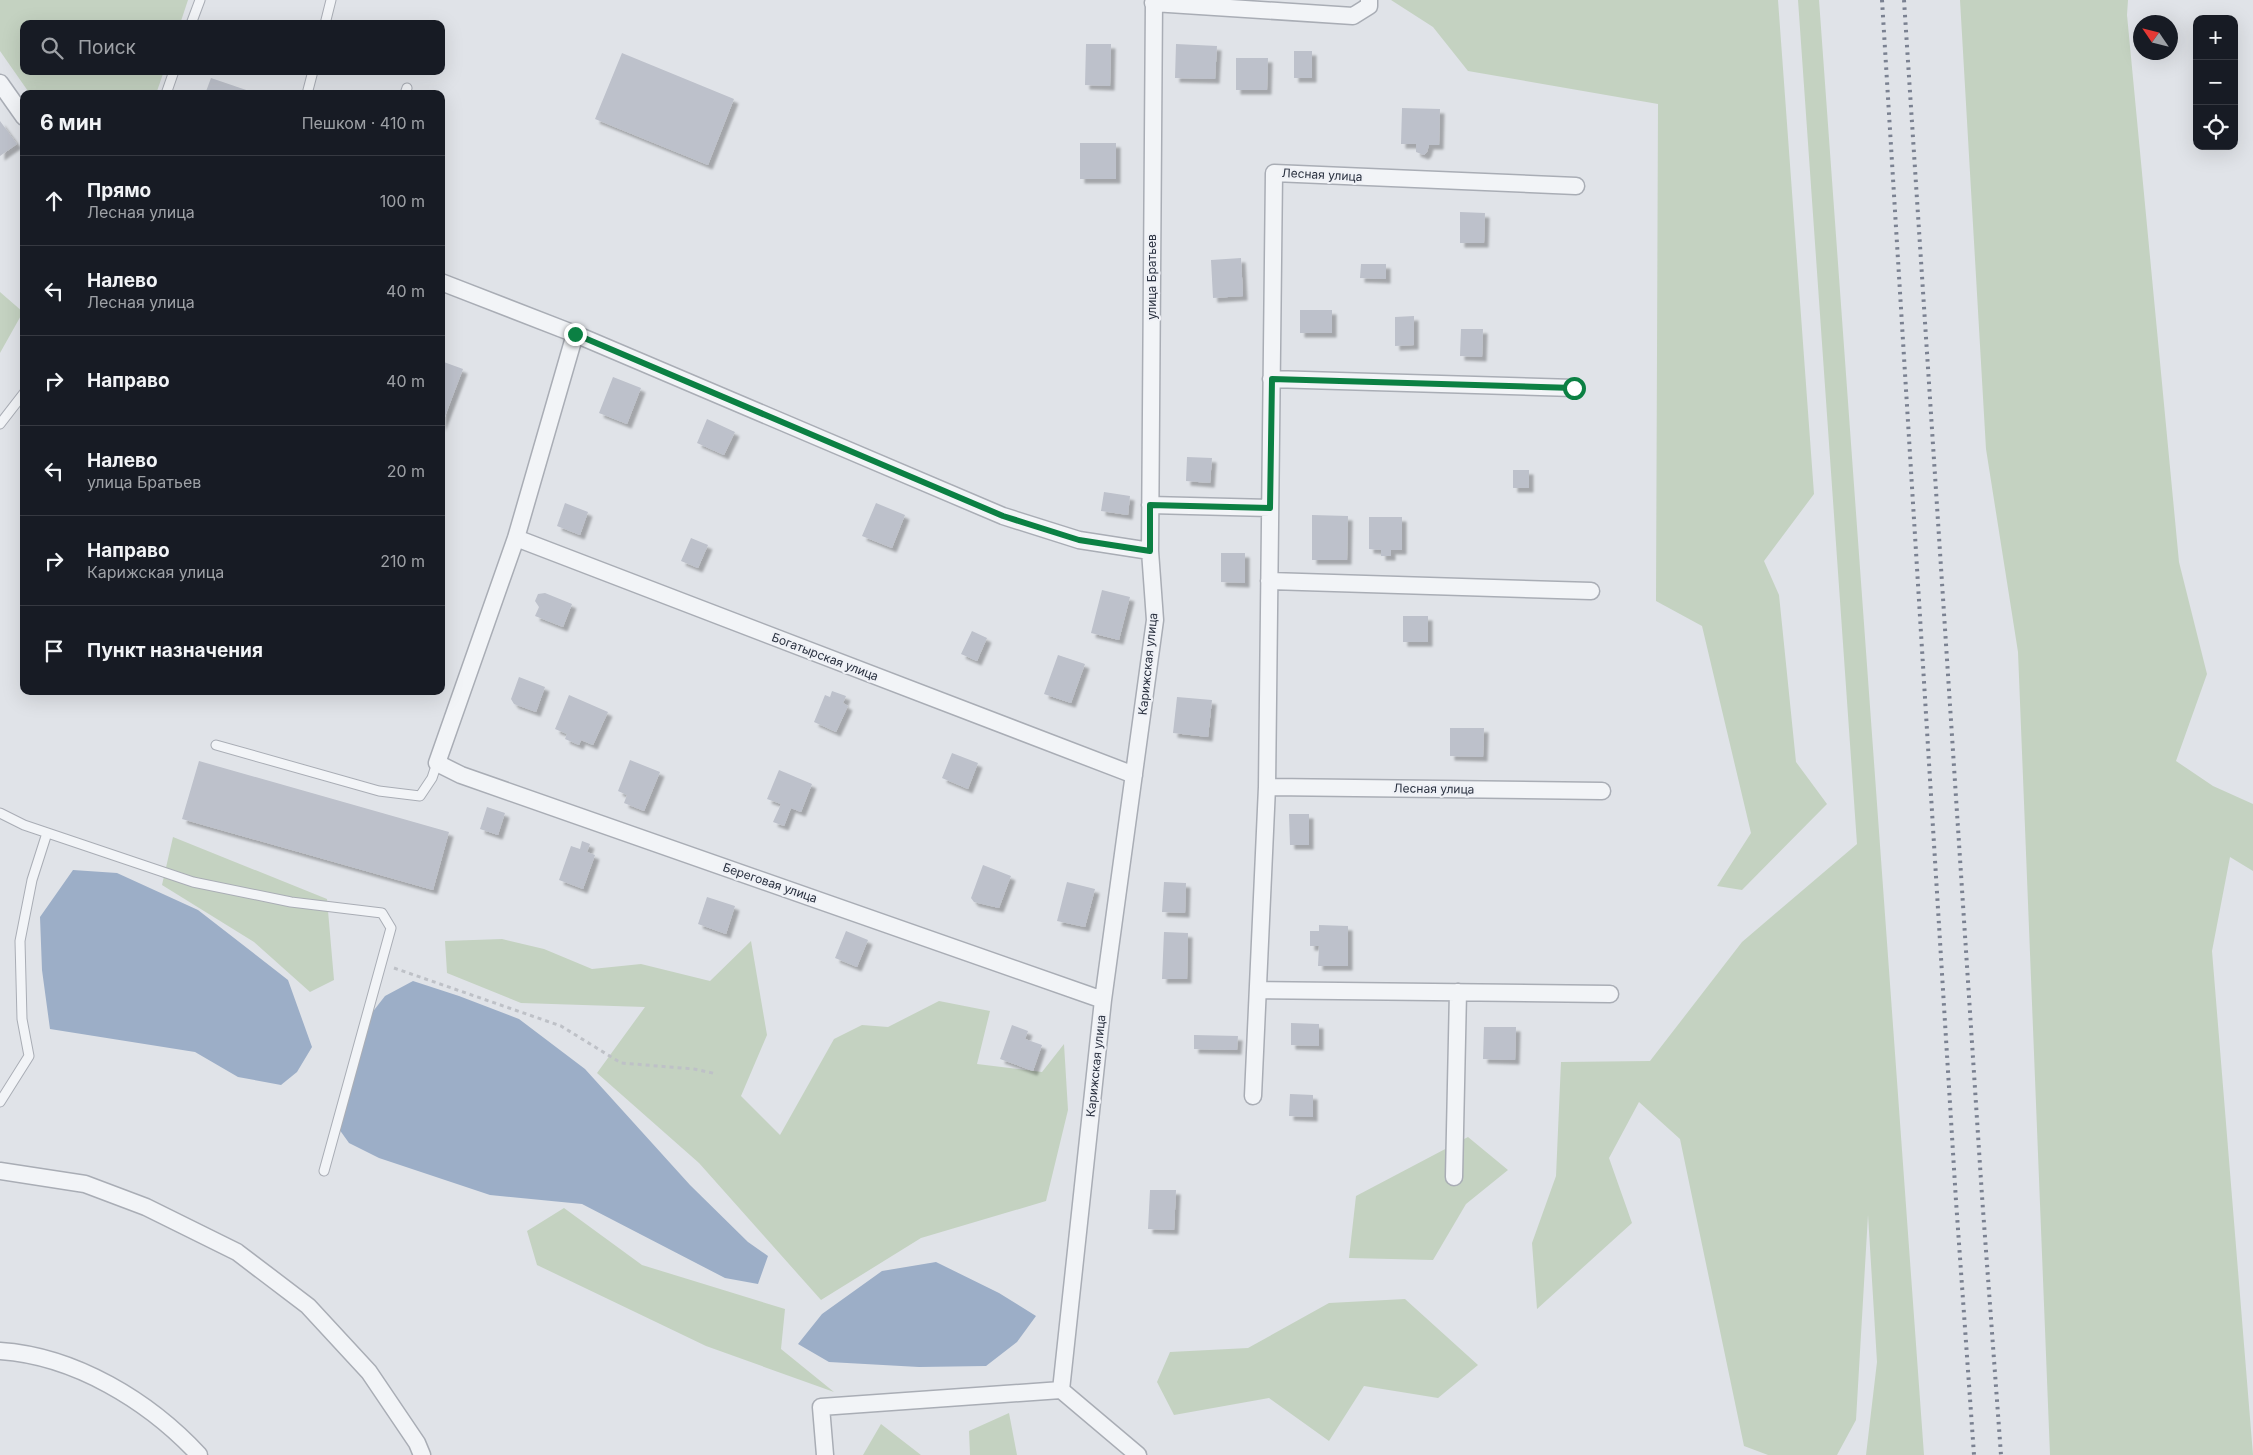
<!DOCTYPE html>
<html lang="ru">
<head>
<meta charset="utf-8">
<style>
	:root { --surface:#171b24; --page:#242831; --text:#f1f3f6; --muted:#9ea1a6; --line:#363941 }
	body { margin:0; font-family:Inter,sans-serif; background:var(--page); color:var(--text) }
	.controls { position:absolute; right:15px; top:15px; display:grid; overflow:hidden; border-radius:10px; box-shadow:0 5px 20px #0002 }
	.controls button { width:45px; height:45px; display:grid; place-items:center; padding:0; border:0; border-bottom:1px solid var(--line); background:var(--surface); color:var(--text); font:25px sans-serif }
	.compass { position:absolute; left:2133px; top:15px; width:45px; height:45px; border-radius:50%; background:var(--surface); box-shadow:0 5px 20px #0002; rotate:305deg }
	.stop { position:absolute; width:15px; height:15px; margin:-11px; border:4px solid #0b8043; border-radius:50%; background:#fff }
	.stop.end { background:#0b8043; border-color:#fff; box-shadow:0 1px 5px #0008 }
	.list { margin:0; padding:0; list-style:none }
	h2 { display:flex; justify-content:space-between; align-items:center; height:65px; margin:0; padding:0 20px; font-size:21px }
	h2 small { font-size:16px; font-weight:400; color:var(--muted) }
	.list li { display:grid; grid-template-columns:32px 1fr auto; gap:15px; align-items:center; box-sizing:border-box; height:90px; padding:0 20px; border-top:1px solid var(--line) }
	.list b { display:block; font-size:19px; white-space:nowrap }
	.list p { margin:0; font-size:16px; white-space:nowrap; color:var(--muted) }
	.list em { font-size:16px; font-style:normal; color:var(--muted) }
	.icon { flex:none; width:28px; height:28px; fill:none; stroke:currentColor; stroke-width:2; stroke-linecap:round; stroke-linejoin:round }
	.map { position:relative; flex:none; width:2253px; height:1455px; overflow:hidden }
	.search { position:absolute; background:var(--surface); box-shadow:0 5px 20px #0002; left:20px; top:20px; width:425px; height:55px; display:flex; align-items:center; gap:12px; box-sizing:border-box; padding:0 18px; border-radius:10px; color:var(--muted); font-size:19px }
	.panel { position:absolute; background:var(--surface); box-shadow:0 5px 20px #0002; left:20px; top:90px; width:425px; height:605px; border-radius:10px }
	.map>svg:first-child { display:block }
	.green { fill:#c4d2c1 }
	.water { fill:#9caec7 }
	.building { fill:#bdc1cb; filter:url(#shadow) }
	.lines { fill:none; stroke-linecap:round; stroke-linejoin:round }
	.lane-casing { stroke:#a9adb5; stroke-width:11 }
	.street-casing { stroke:#a9adb5; stroke-width:19 }
	.path { stroke:#bec1c7; stroke-width:3; stroke-dasharray:4 4; stroke-linecap:butt }
	.lane { stroke:#f2f4f7; stroke-width:9 }
	.street { stroke:#f2f4f7; stroke-width:16 }
	.rail { stroke:#7a8191; stroke-width:4; stroke-dasharray:2.5 5; stroke-linecap:butt }
	.route { stroke:#0b8043; stroke-width:6 }
	.labels { text-anchor:middle; stroke-width:4.5; stroke-linejoin:round; paint-order:stroke }
	.street-label { font-size:12px; fill:#29303f; stroke:#eff1f6 }
</style>
</head>
<body>
<div class="map">
<svg width="2253" height="1455" viewBox="0 0 2253 1455">
	<defs>
		<filter id="shadow"><feDropShadow dx="4.5" dy="4.5" stdDeviation="1" flood-color="#0004"/></filter>
	</defs>
	<rect width="100%" height="100%" fill="#e0e3e8"/>
	<!-- green -->
	<path class="green" d="M0 0H188L180 24H24V71H164L156 94H30L0 51Z
		M1391 0H1778L1814 494 1764 561 1779 595 1796 762 1827 804 1742 890 1717 886 1751 833 1702 626 1656 601 1658 104 1468 71 1433 27Z
		M1798 0H1819L1924 1455H1866L1877 1362 1868 1215 1856 1420 1837 1455H1768L1744 1446 1680 1139 1639 1102 1609 1158 1632 1223 1537 1309 1532 1243 1556 1176 1561 1062 1650 1061 1742 942 1857 844Z
		M1960 0H2128L2127 15 2179 562 2207 674 2176 761 2213 786 2253 804V871L2230 857 2212 951 2253 1455H2050L2018 652 1986 449Z
		M0 292 23 312 0 353Z
		M173 837 327 899 334 980 310 992 254 942 162 885Z
		M502 939 544 949 592 969 641 964 710 981 751 941 767 1035 741 1096 780 1135 834 1039 862 1025 888 1027 939 1001 990 1011 977 1064 1042 1072 1064 1044 1068 1110 1046 1201 921 1238 821 1300 699 1163 597 1073 645 1007 521 1003 447 973 445 941Z
		M1468 1137 1508 1170 1466 1204 1433 1260 1349 1258 1356 1196Z
		M564 1208 642 1265 785 1309 781 1349 834 1392 706 1346 537 1265 527 1231Z
		M1405 1299 1478 1365 1438 1398 1364 1386 1329 1441 1269 1398 1174 1415 1157 1382 1170 1352 1248 1348 1329 1303Z
		M1009 1413 1017 1455H970L969 1431Z
		M881 1424 921 1455H863Z"/>
	<!-- water -->
	<path class="water" d="M73 870 117 873 198 910 288 980 312 1047 297 1072 281 1085 238 1077 195 1052 50 1029 42 970 40 917Z
		M413 981 459 996 519 1019 585 1069 690 1185 748 1242 768 1256 758 1284 725 1278 582 1204 490 1195 379 1158 349 1143 339 1129 364 1023 385 996Z
		M936 1262 999 1293 1036 1316 1017 1342 986 1366 919 1367 829 1362 798 1344 822 1314 882 1271Z"/>
	<!-- building -->
	<path class="building" d="M1086 44H1111L1110 86 1085 85Z
		M1176 44 1217 46 1215 79 1175 78Z
		M1294 51H1312V78H1294Z
		M622 53 734 99 708 165 595 119Z
		M1236 58H1268L1267 90H1236Z
		M211 78 255 93V94H205Z
		M1402 108 1440 109 1439 145H1429L1427 152 1424 155 1416 152V144H1401Z
		M0 121 17 144 0 156Z
		M1080 143H1116V179H1080Z
		M1460 212 1485 213 1484 243H1460Z
		M1241 258 1243 296 1213 298 1211 260Z
		M1361 264H1386V279L1360 278Z
		M1300 310H1332V333H1300Z
		M1414 316V345L1395 346V317Z
		M1461 329H1483L1482 357 1460 356Z
		M441 361 463 369 441 427Z
		M613 377 641 388 627 424 599 413Z
		M707 419 735 432 724 455 697 443Z
		M1187 457 1212 458 1210 483 1186 481Z
		M1513 470H1529V488H1513Z
		M1104 492 1130 496 1128 515 1101 511Z
		M565 503 588 512 580 535 557 526Z
		M876 503 905 515 892 548 862 536Z
		M1312 515 1348 516 1347 560H1312Z
		M1369 517H1402V550H1391V556H1381V550L1369 549Z
		M691 538 708 545 698 568 681 561Z
		M1221 553H1245V583L1221 582Z
		M1102 590 1130 597 1119 640 1091 633Z
		M545 593 572 604 563 627 535 616 539 607 535 601 538 594Z
		M1403 616H1428V642H1403Z
		M972 631 987 638 977 661 961 654Z
		M1058 655 1085 664 1071 703 1044 694Z
		M519 677 545 687 536 712 514 704 511 699Z
		M832 691 846 696 843 703 848 706 836 732 814 722 825 695 830 697Z
		M569 695 608 712 593 745 581 740 579 745 565 739 567 734 555 729Z
		M1177 697 1212 700 1208 737 1173 733Z
		M1450 728H1484L1483 757 1450 756Z
		M952 753 978 763 968 789 942 778Z
		M630 760 660 772 644 811 624 803 627 795 618 791Z
		M199 761 449 832 433 890 182 819Z
		M779 770 812 784 801 812 791 808 784 826 773 822 781 804 767 799Z
		M487 807 505 813 498 835 480 829Z
		M1289 814H1309V845H1290Z
		M582 841 590 844 587 852 595 855 583 889 559 880 571 846 580 849Z
		M983 865 1011 876 999 908 974 902 971 898Z
		M1067 882 1095 889 1085 927 1057 921Z
		M1164 882 1186 883 1185 913 1162 912Z
		M707 897 735 906 726 934 698 924Z
		M1319 925 1348 926V966H1318L1319 946H1310V931H1319Z
		M846 931 868 940 857 967 835 958Z
		M1164 932 1188 933 1187 979H1162Z
		M1291 1023 1319 1024V1046L1291 1045Z
		M1012 1025 1028 1031 1025 1039 1042 1045 1033 1071 1000 1059Z
		M1484 1027H1516L1515 1060 1483 1059Z
		M1194 1035 1238 1036 1237 1050 1194 1049Z
		M1290 1094 1313 1095V1117L1289 1116Z
		M1150 1190H1176L1174 1230 1148 1229Z"/>
	<g class="lines">
		<defs>
			<path id="lane" d="M191 24 200 0
				M325 24 331 0
				M166 94 174 71
				M307 94 313 71
				M405 94 407 88
				M0 424 24 393
				M216 745 379 791 420 796 432 778 437 763
				M0 813 24 825 193 882 291 902 382 913 391 928 324 1171
				M0 1102 29 1056 22 1019 20 941 32 880 47 833"/>
			<path id="street" d="M1153 3 1353 16 1369 6V0
				M0 83 24 117
				M441 282 575 334 1003 516 1079 540 1150 551 1155 620 1103 1000 1061 1390
				M575 334 516 538 437 763 461 775 1103 1000
				M1271 379 1574 388
				M1150 505 1270 508
				M516 538 1134 775
				M1150 551 1154 0
				M1269 581 1591 591
				M1267 787 1602 791
				M1258 990 1610 994
				M1253 1096 1267 787 1274 173 1576 186
				M0 1171 85 1184 146 1207 237 1252 308 1306 369 1372 417 1443 422 1455
				M1454 1177 1458 992
				M0 1351C75 1356 149 1401 199 1455
				M825 1455 821 1407 1061 1390 1138 1455"/>
		</defs>
		<!-- lane casing -->
		<use href="#lane" class="lane-casing"/>
		<!-- street casing -->
		<use href="#street" class="street-casing"/>
		<!-- path -->
		<path class="path" d="M394 968 561 1026 621 1063 694 1069 717 1074"/>
		<!-- lane -->
		<use href="#lane" class="lane"/>
		<!-- street -->
		<use href="#street" class="street"/>
		<!-- rail -->
		<path class="rail" d="M1882 0 1956 1201 1974 1455
			M1904 0 1982 1196 2001 1455"/>
	</g>
	<g class="lines">
		<!-- route -->
		<path class="route" d="M575 334 1003 516 1079 540 1150 551V505L1270 508 1272 379 1574 388"/>
	</g>
	<g class="labels">
		<!-- street labels -->
		<g class="street-label">
			<text transform="translate(1322 175) rotate(3)" y="4">Лесная улица</text>
			<text transform="translate(1152 277) rotate(-90)" y="4">улица Братьев</text>
			<text transform="translate(825 657) rotate(21)" y="4">Богатырская улица</text>
			<text transform="translate(1148 664) rotate(-84)" y="4">Карижская улица</text>
			<text transform="translate(1434 789) rotate(1)" y="4">Лесная улица</text>
			<text transform="translate(770 883) rotate(19)" y="4">Береговая улица</text>
			<text transform="translate(1096 1066) rotate(-84)" y="4">Карижская улица</text>
		</g>
	</g>
</svg>
<div class="controls">
<button>+</button>
<button>−</button>
<button><svg class="icon" aria-label="locate" viewBox="0 0 24 24"><circle cx="12" cy="12" r="6"/><path d="M12 2v4M12 18v4M2 12h4M18 12h4"/></svg></button>
</div>
<svg class="compass" viewBox="-18 -18 36 36"><path d="M0-13l5 13h-10z" fill="#e53935"/><path d="M0 13l5-13h-10z" fill="#9ea1a6"/></svg>
<div class="stop" style="left:1574px;top:388px"></div>
<div class="stop end" style="left:575px;top:334px"></div>
<div class="search"><svg class="icon" aria-label="search" viewBox="0 0 24 24"><circle cx="10" cy="10" r="6"/><path d="M15 15l6 6"/></svg>Поиск</div>
<section class="panel">
<h2>6 мин<small>Пешком · 410 m</small></h2>
<ul class="list">
<li><svg class="icon" aria-label="ahead" viewBox="0 0 24 24"><path d="M12 20V5M6 11l6-6 6 6"/></svg><div><b>Прямо</b><p>Лесная улица</p></div><em>100 m</em></li>
<li><svg class="icon" aria-label="left" viewBox="0 0 24 24"><path d="M17 20v-9H6M10 6l-5 5 5 5"/></svg><div><b>Налево</b><p>Лесная улица</p></div><em>40 m</em></li>
<li><svg class="icon" aria-label="right" viewBox="0 0 24 24"><path d="M7 20v-9h11M14 6l5 5-5 5"/></svg><div><b>Направо</b></div><em>40 m</em></li>
<li><svg class="icon" aria-label="left" viewBox="0 0 24 24"><path d="M17 20v-9H6M10 6l-5 5 5 5"/></svg><div><b>Налево</b><p>улица Братьев</p></div><em>20 m</em></li>
<li><svg class="icon" aria-label="right" viewBox="0 0 24 24"><path d="M7 20v-9h11M14 6l5 5-5 5"/></svg><div><b>Направо</b><p>Карижская улица</p></div><em>210 m</em></li>
<li><svg class="icon" aria-label="arrive" viewBox="0 0 24 24"><path d="M6 21V4h12l-3 4 3 4H6"/></svg><div><b>Пункт назначения</b></div></li>
</ul>
</section>
</div>
</body>
</html>
